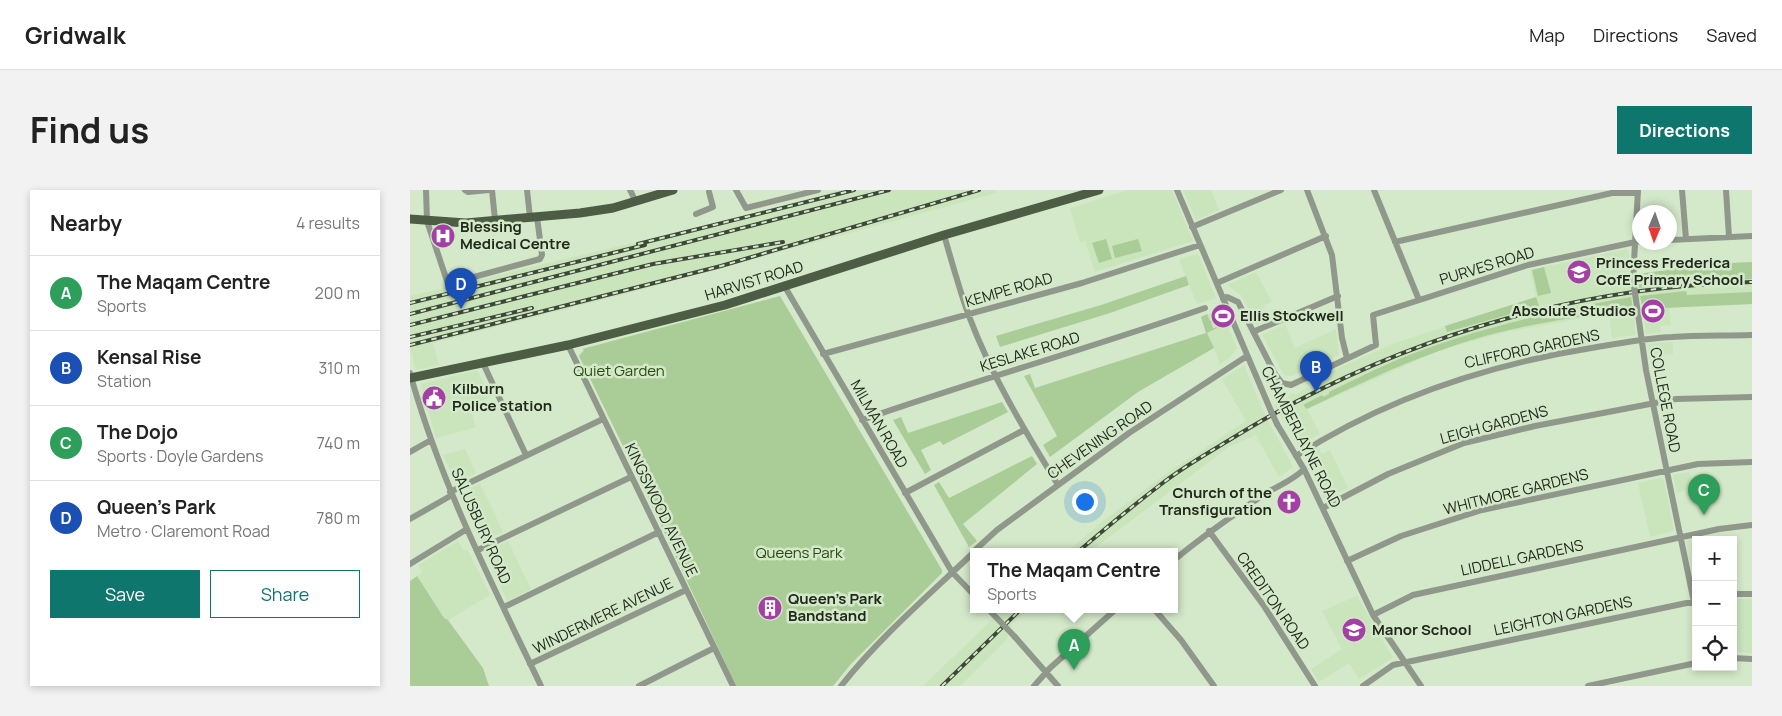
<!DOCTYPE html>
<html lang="en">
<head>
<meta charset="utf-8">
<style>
	:root { --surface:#fff; --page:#f2f2f2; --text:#222; --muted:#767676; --line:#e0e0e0; --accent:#0f766e }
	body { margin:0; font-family:Manrope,sans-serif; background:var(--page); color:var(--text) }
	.controls { position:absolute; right:15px; bottom:15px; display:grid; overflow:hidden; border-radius:0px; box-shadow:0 2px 8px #0003 }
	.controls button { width:45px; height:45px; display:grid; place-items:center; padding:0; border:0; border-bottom:1px solid var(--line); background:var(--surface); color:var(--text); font:25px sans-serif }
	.compass { position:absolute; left:1222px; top:15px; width:45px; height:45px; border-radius:50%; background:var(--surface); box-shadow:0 2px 8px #0003; rotate:182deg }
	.you { position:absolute; left:674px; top:311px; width:18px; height:18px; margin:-12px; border:4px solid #fff; border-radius:50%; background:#1a73e8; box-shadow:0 0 0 8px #1a73e833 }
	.badge { display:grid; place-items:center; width:32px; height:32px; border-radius:50%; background:var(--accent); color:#fff; font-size:16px; font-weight:700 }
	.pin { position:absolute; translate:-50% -41px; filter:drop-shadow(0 1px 2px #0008) }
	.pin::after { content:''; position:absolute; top:26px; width:18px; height:15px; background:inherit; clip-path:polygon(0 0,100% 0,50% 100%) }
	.popup { position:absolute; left:560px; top:358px; width:208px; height:65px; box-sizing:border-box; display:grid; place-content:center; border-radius:0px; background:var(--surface); filter:drop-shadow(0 1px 4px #0005); font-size:16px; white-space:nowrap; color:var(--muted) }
	.popup b { font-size:19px; color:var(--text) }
	.popup::after { content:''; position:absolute; left:50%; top:100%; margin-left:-10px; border:10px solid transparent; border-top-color:var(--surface) }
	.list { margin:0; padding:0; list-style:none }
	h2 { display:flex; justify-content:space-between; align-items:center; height:65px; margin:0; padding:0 20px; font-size:21px }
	h2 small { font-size:16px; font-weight:400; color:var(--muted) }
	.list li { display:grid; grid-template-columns:32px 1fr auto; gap:15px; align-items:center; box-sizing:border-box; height:75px; padding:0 20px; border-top:1px solid var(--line) }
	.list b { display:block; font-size:19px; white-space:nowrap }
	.list p { margin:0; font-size:16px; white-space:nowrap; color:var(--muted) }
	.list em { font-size:16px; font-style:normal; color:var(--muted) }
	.actions { display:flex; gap:10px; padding:15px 20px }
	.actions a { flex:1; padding:11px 0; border:1px solid var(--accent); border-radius:0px; text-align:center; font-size:18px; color:var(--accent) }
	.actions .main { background:var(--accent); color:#fff }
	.icon { flex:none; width:28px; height:28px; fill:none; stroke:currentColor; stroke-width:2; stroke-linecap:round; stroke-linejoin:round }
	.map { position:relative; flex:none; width:1342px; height:496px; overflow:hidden; border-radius:0px }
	header { display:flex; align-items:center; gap:30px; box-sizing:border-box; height:70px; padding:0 25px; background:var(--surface); border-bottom:1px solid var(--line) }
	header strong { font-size:24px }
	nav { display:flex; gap:28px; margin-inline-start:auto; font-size:18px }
	.intro { display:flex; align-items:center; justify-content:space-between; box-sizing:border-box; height:120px; padding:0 30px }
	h1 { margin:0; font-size:35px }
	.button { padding:12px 22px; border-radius:0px; background:var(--accent); color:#fff; font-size:18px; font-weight:700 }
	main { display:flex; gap:30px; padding:0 30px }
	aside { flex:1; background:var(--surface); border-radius:0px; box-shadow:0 2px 8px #0003 }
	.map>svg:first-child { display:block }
	.built { fill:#cae4bc }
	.green { fill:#aacd97 }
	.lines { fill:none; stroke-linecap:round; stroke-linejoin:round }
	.minor { stroke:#8f988b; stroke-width:6 }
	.major { stroke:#4d5c44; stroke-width:9 }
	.rail-casing { stroke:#3e4839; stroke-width:4 }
	.rail { stroke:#d4e9c9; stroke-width:2; stroke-dasharray:5.5; stroke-linecap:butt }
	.minor-bridge { stroke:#8f988b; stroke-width:6 }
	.labels { text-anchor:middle; stroke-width:5; stroke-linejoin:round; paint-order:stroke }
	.poi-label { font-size:15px; font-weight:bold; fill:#21291d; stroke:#d4e9c9; text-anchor:start }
	.street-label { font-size:15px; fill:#21291d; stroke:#d4e9c9 }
	.park-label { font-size:15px; fill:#284a0e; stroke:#d4e9c9 }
</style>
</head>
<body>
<header>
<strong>Gridwalk</strong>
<nav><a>Map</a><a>Directions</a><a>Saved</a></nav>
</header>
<div class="intro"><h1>Find us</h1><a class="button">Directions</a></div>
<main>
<aside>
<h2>Nearby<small>4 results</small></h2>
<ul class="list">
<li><span class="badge" style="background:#2e9e5b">A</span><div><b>The Maqam Centre</b><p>Sports</p></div><em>200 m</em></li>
<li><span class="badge" style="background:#1a4fb4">B</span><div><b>Kensal Rise</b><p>Station</p></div><em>310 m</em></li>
<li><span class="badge" style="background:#2e9e5b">C</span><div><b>The Dojo</b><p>Sports · Doyle Gardens</p></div><em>740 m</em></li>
<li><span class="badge" style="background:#1a4fb4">D</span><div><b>Queen's Park</b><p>Metro · Claremont Road</p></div><em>780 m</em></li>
</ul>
<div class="actions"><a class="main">Save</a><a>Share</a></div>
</aside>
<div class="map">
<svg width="1342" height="496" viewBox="0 0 1342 496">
	<rect width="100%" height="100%" fill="#d4e9c9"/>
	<!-- built -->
	<path class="built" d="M429 0H585L586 3 219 103 23 153 29 175 6 180 0 158V106L327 28Z
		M718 0H762L783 51 685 82 675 51 670 53 660 18Z
		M773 0H801L809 20 786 30Z
		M1217 59 1219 64 1218 86 1220 91 1228 90V84L1299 74 1342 72V114L1259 117 1261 135 1250 136 1251 142 1236 144 1231 110 1222 111 1226 145 1202 148 1199 123 1096 142 1031 160 897 219 910 244 889 256 864 215 883 203 885 205 898 197 899 199 912 192 911 189 927 179 982 154 1126 107 1120 80Z
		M788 64 806 108 787 114 769 69Z
		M846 82 862 112 854 115 855 118 849 121 854 131 847 135 831 105 817 95Z
		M811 120 827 158 819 168 810 174 791 127Z
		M875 134 885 158 926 139 929 165 882 186 874 185 852 145Z
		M1263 152V164L1239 166 1238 154Z
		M834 175 853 221 883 277 869 287 846 246 850 243 819 257 681 361H658L694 330 756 284 836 231 812 189Z
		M67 180 81 207 60 217 66 237 26 248 11 194Z
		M908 257 912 264 920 260 938 298 914 309 895 264Z
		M55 259 66 283 46 293 33 265Z
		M1280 282 1283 297 1267 303 1263 285Z
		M1251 288 1254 290 1264 341 1240 347 1228 293Z
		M70 293 93 342 72 351 70 350 49 306Z
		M48 351 54 361 57 359 80 405 38 430 34 428 7 386 12 383 8 375Z
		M98 351 121 399 97 411 76 364 77 361Z
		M947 406 983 468 949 489 939 473 909 492 901 479 932 459 912 421Z
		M1323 409H1342V463L1323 462Z
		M593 419H619L601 435 597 449 550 496H513Z"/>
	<!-- green -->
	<path class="green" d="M696 49 702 69 689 73 682 53Z
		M728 49 732 61 705 68 702 56Z
		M1342 72V89L1307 91V88L1303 89V91L1289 90 1229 98 1228 84 1299 74Z
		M1134 77 1141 103 1128 106 1122 80Z
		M776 86 779 95 700 123 590 157 586 146 691 115Z
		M1276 101 1277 105 1342 102V114L1233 119 1230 106Z
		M370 106 532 380V383L441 474 423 496H326L233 297 169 166 174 160 172 159Z
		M1126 107 1129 116 1037 142 1035 136Z
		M1221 107 1223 120C1159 127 1090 138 1029 161 984 177 940 198 897 219L893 215 912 205 913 207 919 204V202C952 186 981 171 1015 159 1082 135 1151 119 1221 107Z
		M797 124 800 131 805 129 801 133 803 138 809 137 797 143 804 158 728 202 640 267 633 255 647 246 614 186 620 184 625 198 796 143 791 127Z
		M592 212 598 222 533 255 530 251 511 260 521 280 515 284 483 230 491 227 498 243Z
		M622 266 627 274 553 334 567 351 559 357 524 295 529 292 539 308Z
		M7 386 34 428 38 430 73 478 79 496H0V391Z"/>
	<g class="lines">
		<!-- minor -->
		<path class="minor" d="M16 0 17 31 38 94 130 69 132 65 127 27
			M55 0 58 2 79 0
			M82 0 85 30
			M117 0 120 27
			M220 0 226 12
			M326 0 336 18 408 0
			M767 0 861 221
			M897 0 922 65 932 148 937 168
			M964 0 1009 110
			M1272 0 1276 49
			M1316 0 1319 47
			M286 24 303 17 299 2
			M782 37 871 0
			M534 45C542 72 549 99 559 126 581 185 615 241 648 295
			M1260 50 1342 46
			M985 52 1202 3H1228
			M1223 90 1228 0
			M807 93 916 46
			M375 97 542 382 564 405
			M813 109 817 107 828 112 865 184 872 193 881 195 966 155 963 125 1118 75 1230 51
			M1226 110 1236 180 1286 422
			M845 141 928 106
			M158 155 323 496
			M413 164 672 93 790 55
			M73 173 116 265
			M0 183C30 292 82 394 131 496
			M452 230C566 190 681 158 795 118
			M867 234 894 279 963 425 1011 496
			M0 262 21 250
			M886 266C978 207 1080 174 1187 157 1212 153 1237 148 1262 147 1289 145 1315 146 1342 145
			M40 302 193 229
			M495 303 614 240
			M913 318 978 284 1054 253 1125 236 1266 209 1342 207
			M0 329 42 305
			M799 341 854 416 905 496
			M68 360 221 287
			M564 361 587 340 719 243 837 166
			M764 370C793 346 823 325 855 304 867 296 884 290 894 279
			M937 371 991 346 1072 320 1288 274 1342 272
			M0 374 57 339
			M1323 404H1342
			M94 417 249 342
			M744 419 771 450 804 496
			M963 425 1003 405 1309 339 1342 335
			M605 447 648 496
			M1323 468 1342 469
			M120 474 276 400
			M229 496 304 458
			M431 496C470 447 519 405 564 362
			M624 496 640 478 706 419
			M953 496 983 475 1286 411
			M1178 496 1286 473"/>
		<!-- major -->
		<path class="major" d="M0 29 56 33 170 23 203 18 263 0
			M0 188 158 155 315 115 534 45 689 0"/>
		<defs>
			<path id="rail" d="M228 54 444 0
				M0 113 235 55
				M0 124 479 0
				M0 135 243 74 373 52
				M0 147 122 118
				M0 155 311 76 569 0
				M669 361C697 337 725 314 754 292 775 276 798 263 821 249 978 152 1156 97 1342 92
				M532 496 611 419"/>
		</defs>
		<!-- rail casing -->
		<use href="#rail" class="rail-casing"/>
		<!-- rail -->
		<use href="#rail" class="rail"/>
		<!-- minor-bridge -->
		<path class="minor-bridge" d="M1223 90 1226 110
			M861 221 867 234
			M581 422 605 447"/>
	</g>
	<!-- icons -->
	<defs>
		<symbol id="hospital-disc" viewBox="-11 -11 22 22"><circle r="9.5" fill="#a440a5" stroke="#d4e9c9"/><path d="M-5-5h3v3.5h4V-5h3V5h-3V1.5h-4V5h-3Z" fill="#fff"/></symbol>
		<symbol id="school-disc" viewBox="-11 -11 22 22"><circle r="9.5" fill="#a440a5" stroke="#d4e9c9"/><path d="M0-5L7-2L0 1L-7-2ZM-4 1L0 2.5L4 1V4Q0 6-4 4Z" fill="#fff"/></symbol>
		<symbol id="stadium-disc" viewBox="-11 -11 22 22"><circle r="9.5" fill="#a440a5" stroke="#d4e9c9"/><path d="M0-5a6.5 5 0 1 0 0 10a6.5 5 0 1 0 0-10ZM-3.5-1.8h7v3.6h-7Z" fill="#fff"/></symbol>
		<symbol id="civic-disc" viewBox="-11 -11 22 22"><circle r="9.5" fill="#a440a5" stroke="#d4e9c9"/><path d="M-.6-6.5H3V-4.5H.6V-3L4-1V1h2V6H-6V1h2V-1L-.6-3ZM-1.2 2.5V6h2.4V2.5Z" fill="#fff"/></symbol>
		<symbol id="church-disc" viewBox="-11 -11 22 22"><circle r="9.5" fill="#a440a5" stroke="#d4e9c9"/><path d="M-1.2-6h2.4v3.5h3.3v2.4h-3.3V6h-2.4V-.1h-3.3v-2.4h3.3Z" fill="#fff"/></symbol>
		<symbol id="building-disc" viewBox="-11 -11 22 22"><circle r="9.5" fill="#a440a5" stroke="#d4e9c9"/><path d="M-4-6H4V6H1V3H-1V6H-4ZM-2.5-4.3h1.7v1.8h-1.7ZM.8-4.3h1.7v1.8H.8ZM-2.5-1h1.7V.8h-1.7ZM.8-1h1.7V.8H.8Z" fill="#fff"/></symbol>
	</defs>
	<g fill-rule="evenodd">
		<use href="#hospital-disc" x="19" y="32" width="28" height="28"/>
		<use href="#school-disc" x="1155" y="68" width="28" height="28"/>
		<use href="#stadium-disc" x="1229" y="107" width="28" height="28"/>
		<use href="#stadium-disc" x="799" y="112" width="28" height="28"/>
		<use href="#civic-disc" x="10" y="194" width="28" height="28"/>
		<use href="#church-disc" x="865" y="298" width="28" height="28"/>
		<use href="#building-disc" x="346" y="404" width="28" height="28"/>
		<use href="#school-disc" x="930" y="426" width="28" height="28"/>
	</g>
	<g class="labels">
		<!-- poi labels -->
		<g class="poi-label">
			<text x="50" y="42">Blessing<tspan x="50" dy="17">Medical Centre</tspan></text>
			<text x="1186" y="78">Princess Frederica<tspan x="1186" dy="17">CofE Primary School</tspan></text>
			<text x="1226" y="126" text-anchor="end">Absolute Studios</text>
			<text x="830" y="131">Ellis Stockwell</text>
			<text x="42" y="204">Kilburn<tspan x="42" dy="17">Police station</tspan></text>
			<text x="862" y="308" text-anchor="end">Church of the<tspan x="862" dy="17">Transfiguration</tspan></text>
			<text x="378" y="414">Queen's Park<tspan x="378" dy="17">Bandstand</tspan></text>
			<text x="962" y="445">Manor School</text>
		</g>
		<!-- street labels -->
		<g class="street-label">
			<text transform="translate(1077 76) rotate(-17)" y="5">PURVES ROAD</text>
			<text transform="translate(344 91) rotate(-17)" y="5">HARVIST ROAD</text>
			<text transform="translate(599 100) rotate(-16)" y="5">KEMPE ROAD</text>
			<text transform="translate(1122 159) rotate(-12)" y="5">CLIFFORD GARDENS</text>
			<text transform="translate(620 162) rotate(-17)" y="5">KESLAKE ROAD</text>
			<text transform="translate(1255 210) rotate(79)" y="5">COLLEGE ROAD</text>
			<text transform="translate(469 234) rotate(60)" y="5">MILMAN ROAD</text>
			<text transform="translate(1084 235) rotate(-15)" y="5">LEIGH GARDENS</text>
			<text transform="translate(891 247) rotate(63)" y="5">CHAMBERLAYNE ROAD</text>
			<text transform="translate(690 250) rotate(-35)" y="5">CHEVENING ROAD</text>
			<text transform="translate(1106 302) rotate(-14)" y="5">WHITMORE GARDENS</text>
			<text transform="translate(251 320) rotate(64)" y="5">KINGSWOOD AVENUE</text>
			<text transform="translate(71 336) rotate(66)" y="5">SALUSBURY ROAD</text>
			<text transform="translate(1112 368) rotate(-12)" y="5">LIDDELL GARDENS</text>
			<text transform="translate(863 411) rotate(55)" y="5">CREDITON ROAD</text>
			<text transform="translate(193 426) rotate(-26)" y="5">WINDERMERE AVENUE</text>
			<text transform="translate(1153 426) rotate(-12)" y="5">LEIGHTON GARDENS</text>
		</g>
		<!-- park labels -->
		<g class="park-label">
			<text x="209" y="186">Quiet Garden</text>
			<text x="389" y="368">Queens Park</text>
		</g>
	</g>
</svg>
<div class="controls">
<button>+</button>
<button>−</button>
<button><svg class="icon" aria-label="locate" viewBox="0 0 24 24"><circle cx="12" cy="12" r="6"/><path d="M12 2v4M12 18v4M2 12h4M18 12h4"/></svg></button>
</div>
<svg class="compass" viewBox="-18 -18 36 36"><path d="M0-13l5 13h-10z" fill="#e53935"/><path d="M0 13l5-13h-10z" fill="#767676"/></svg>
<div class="you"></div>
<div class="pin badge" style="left:664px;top:480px;background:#2e9e5b">A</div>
<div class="popup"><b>The Maqam Centre</b>Sports</div>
<div class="pin badge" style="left:906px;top:202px;background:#1a4fb4">B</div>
<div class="pin badge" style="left:1294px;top:325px;background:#2e9e5b">C</div>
<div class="pin badge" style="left:51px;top:119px;background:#1a4fb4">D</div>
</div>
</main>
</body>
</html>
